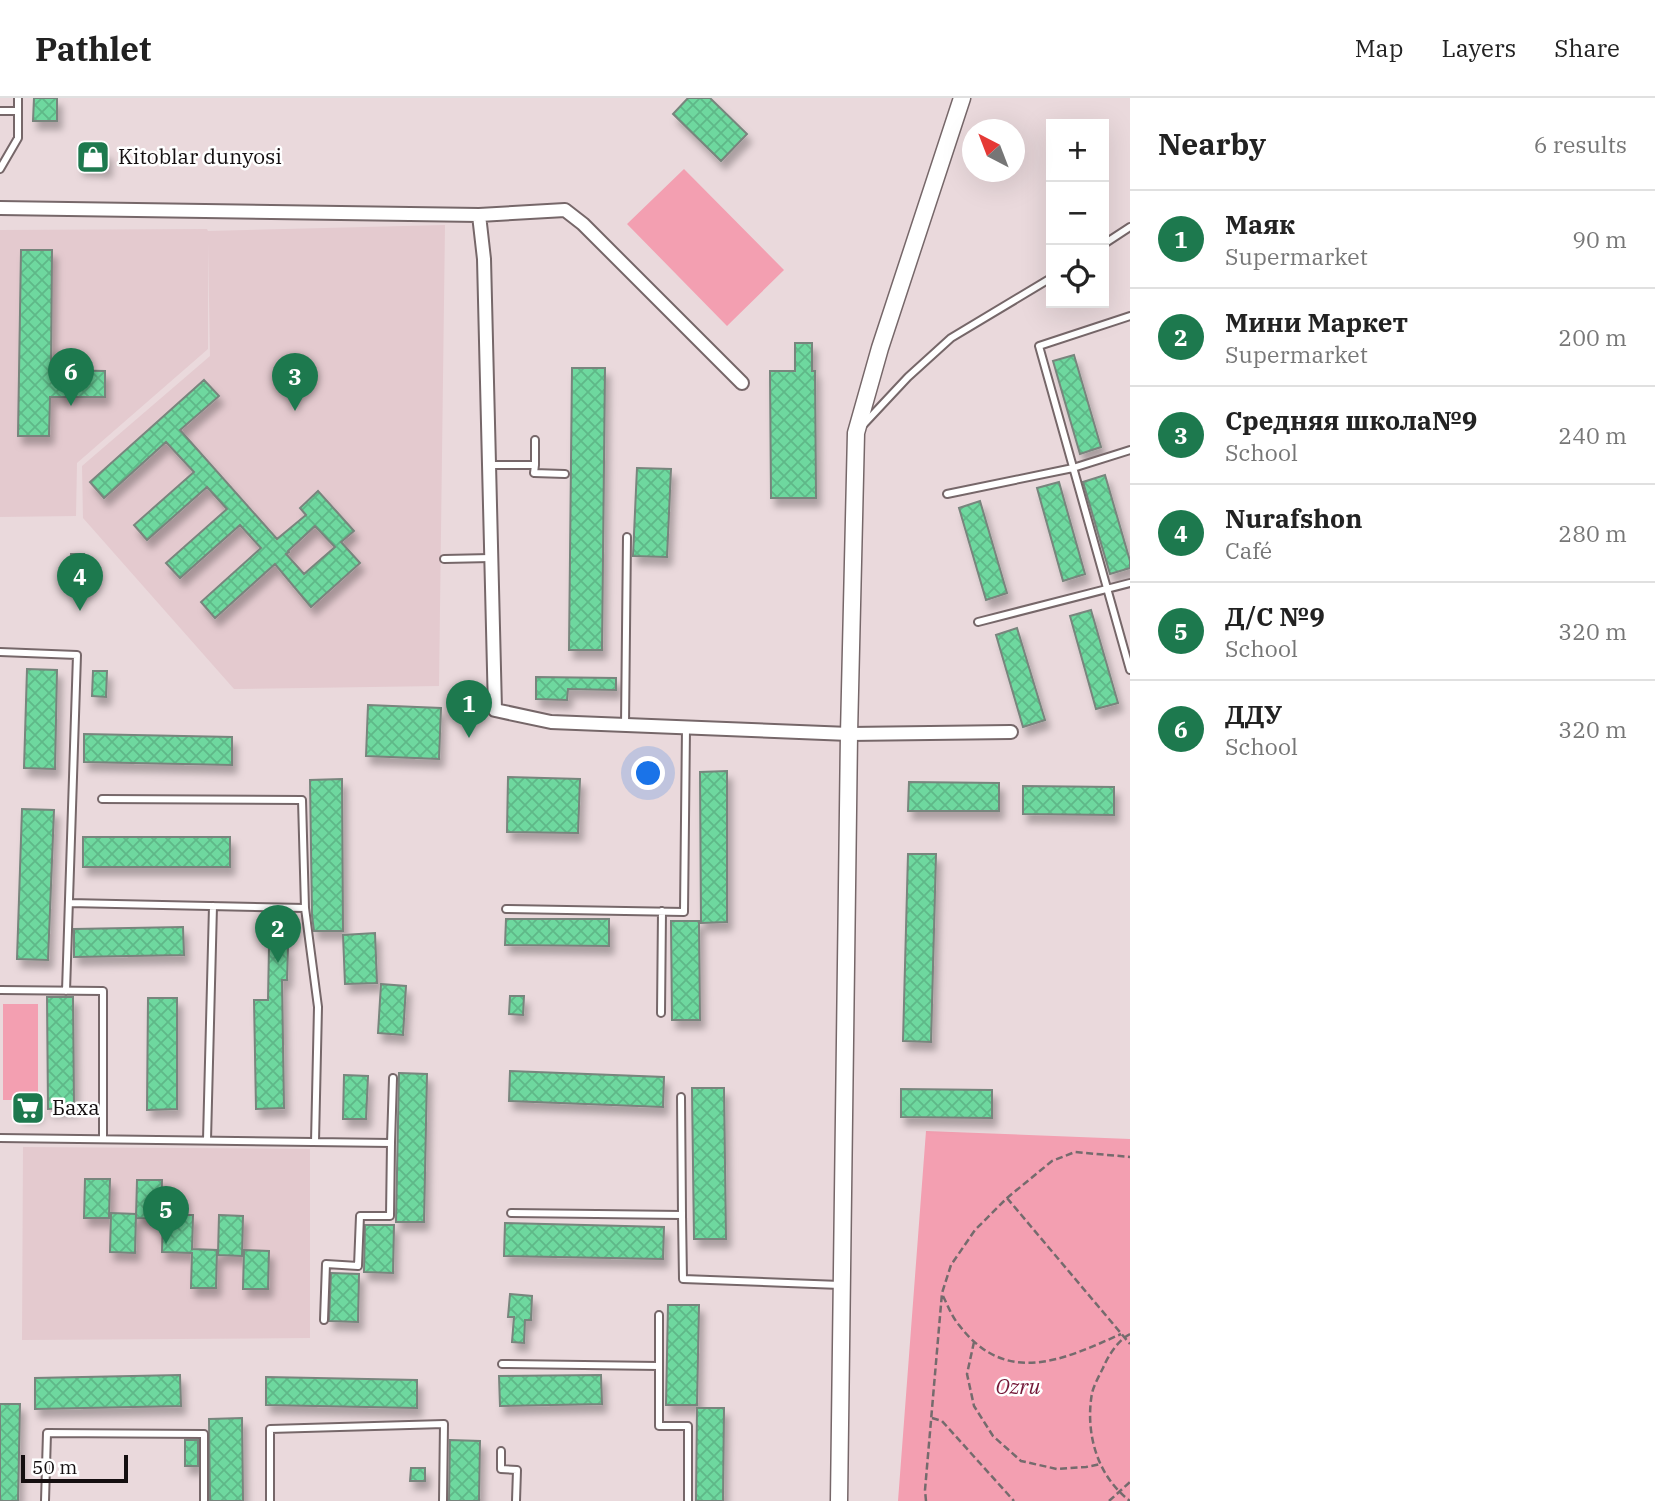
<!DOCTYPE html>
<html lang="en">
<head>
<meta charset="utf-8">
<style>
	:root { --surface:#fff; --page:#f2f2f2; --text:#222; --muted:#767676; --line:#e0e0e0; --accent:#1d794e }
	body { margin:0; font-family:"IBM Plex Serif",serif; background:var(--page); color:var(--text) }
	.controls { position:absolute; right:21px; top:21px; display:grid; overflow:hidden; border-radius:0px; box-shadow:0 7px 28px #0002 }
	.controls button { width:63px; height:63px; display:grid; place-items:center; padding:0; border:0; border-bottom:2px solid var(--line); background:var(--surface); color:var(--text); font:35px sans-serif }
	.compass { position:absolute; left:962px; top:21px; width:63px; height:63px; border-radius:50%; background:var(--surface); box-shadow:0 7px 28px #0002; rotate:318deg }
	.scale { position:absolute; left:21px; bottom:18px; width:107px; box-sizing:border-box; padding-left:7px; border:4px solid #140f10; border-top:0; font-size:19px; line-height:24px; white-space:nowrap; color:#140f10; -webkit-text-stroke:5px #fff; paint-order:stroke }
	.you { position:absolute; left:649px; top:676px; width:24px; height:24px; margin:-18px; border:5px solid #fff; border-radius:50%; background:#1a73e8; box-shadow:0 0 0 10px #1a73e833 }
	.badge { display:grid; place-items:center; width:46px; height:46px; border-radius:50%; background:var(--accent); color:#fff; font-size:23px; font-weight:700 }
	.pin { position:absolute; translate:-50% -58px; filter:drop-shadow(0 2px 4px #0008) }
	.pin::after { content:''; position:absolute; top:37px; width:24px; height:21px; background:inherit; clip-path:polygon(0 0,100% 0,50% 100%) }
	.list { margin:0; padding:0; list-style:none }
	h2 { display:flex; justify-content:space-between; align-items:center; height:91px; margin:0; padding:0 28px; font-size:30px }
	h2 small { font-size:23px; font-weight:400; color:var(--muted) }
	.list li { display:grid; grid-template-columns:46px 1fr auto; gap:21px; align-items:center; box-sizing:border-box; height:98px; padding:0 28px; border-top:2px solid var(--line) }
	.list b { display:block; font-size:26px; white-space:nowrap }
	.list p { margin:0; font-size:23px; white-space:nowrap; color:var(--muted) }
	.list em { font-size:23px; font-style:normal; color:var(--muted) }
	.icon { flex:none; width:38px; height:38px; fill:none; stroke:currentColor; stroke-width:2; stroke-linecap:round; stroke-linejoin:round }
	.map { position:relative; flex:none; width:1130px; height:1403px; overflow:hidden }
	header { display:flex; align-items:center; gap:42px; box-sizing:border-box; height:98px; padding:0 35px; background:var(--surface); border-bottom:2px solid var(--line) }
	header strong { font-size:33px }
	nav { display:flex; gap:38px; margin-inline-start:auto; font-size:24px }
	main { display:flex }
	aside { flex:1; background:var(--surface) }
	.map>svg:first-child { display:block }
	.built { fill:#e4cacf }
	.park { fill:#f39fb1 }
	.building { fill:url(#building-cross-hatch); stroke:#78857d; stroke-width:2; fill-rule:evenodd; filter:url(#shadow) }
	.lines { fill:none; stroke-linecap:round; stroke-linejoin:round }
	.service-casing { stroke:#766769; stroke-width:10 }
	.minor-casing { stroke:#766769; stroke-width:16 }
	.tertiary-casing { stroke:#766769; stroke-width:19 }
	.path { stroke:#756b6d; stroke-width:2.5; stroke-dasharray:7 3.5; stroke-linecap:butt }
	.service { stroke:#fff; stroke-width:6 }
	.minor { stroke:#fff; stroke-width:12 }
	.tertiary { stroke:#fff; stroke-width:16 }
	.labels { text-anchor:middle; stroke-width:5; stroke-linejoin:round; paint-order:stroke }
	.poi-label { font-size:21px; fill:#140f10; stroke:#fff; text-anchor:start }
	.park-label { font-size:21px; font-style:italic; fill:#731737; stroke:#fff }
</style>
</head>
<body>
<header>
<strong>Pathlet</strong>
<nav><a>Map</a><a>Layers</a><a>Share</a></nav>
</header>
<main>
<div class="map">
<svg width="1130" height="1403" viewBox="0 0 1130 1403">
	<defs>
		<pattern id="building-cross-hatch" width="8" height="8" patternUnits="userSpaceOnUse" patternTransform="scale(1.75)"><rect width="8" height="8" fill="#6ed89f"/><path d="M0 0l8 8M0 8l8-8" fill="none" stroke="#5eb888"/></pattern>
		<filter id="shadow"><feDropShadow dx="4.5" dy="8" stdDeviation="3.5" flood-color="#0004"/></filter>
	</defs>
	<rect width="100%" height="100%" fill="#ead9dc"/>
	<!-- built -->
	<path class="built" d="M445 127 439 588 234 591 83 420 82 368 210 258 208 145V251L77 365 76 418 0 419V132L207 131 208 133Z
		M23 1049 310 1051V1240L22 1242Z"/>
	<!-- park -->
	<path class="park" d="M684 71 784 172 727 228 627 126Z
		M3 906H38V1002H3Z
		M926 1033 1130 1041V1403H898Z"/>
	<!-- building -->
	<path class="building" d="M34 0H57V23H33Z
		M688 0H710L747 36 721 63 673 16Z
		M79 52 107 54V71L79 69Z
		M21 152H52L51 272 105 273V299H50L49 338H18Z
		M795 245H812V273H815L816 400H771L770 273H795Z
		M1074 257 1101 349 1080 356 1053 263Z
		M572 270H605L602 552H569Z
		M204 282 219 298 180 332 277 441 306 417 300 410 318 393 354 433 341 444 360 465 311 509 275 466 215 520 201 504 261 450 240 427 180 480 166 465 227 411 207 389 147 442 134 427 194 374 166 344 104 400 90 384ZM315 428 335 449 304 476 286 456 289 454 288 453Z
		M637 370 671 371 667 459 633 458Z
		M1105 377 1130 463V470L1110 476 1083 384Z
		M1059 384 1085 476 1063 483 1037 390Z
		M980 403 1007 495 986 502 959 410Z
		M71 456H84V490H71Z
		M1091 512 1118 605 1096 611 1070 518Z
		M1017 530 1045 622 1023 629 996 537Z
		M27 571 57 572 55 671 24 670Z
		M93 573H107L106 599 92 598Z
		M536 579 616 580V592L568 591 567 602 536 601Z
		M368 607 441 610 439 661 366 658Z
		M84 636 232 639V667L84 664Z
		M727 673V824L701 825 700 674Z
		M508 679 580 681 578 735 507 734Z
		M342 681 343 833H314L312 818 310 682Z
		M909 684 999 685V713H908Z
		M1023 688 1114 689V717L1023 716Z
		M22 711 54 712 48 862 17 861Z
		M83 739H230V769H83Z
		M908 756H936L931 944 903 943Z
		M506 821H609V848L505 847Z
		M671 823H699L700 922H672Z
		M183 829 184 857 74 859V831Z
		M375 835 377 885 345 886 343 837Z
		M269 848 288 849 287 882H282L284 1010 256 1011 254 902H268Z
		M381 886 406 888 403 937 378 935Z
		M510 898H524L523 917 509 916Z
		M47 899H73L74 1010 48 1011Z
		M148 900H177V1011L147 1012Z
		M510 973 664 979 663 1009 509 1003Z
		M399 975 427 976 424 1124H396Z
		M344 977 368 978 366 1021H343Z
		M692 990H724L726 1141H694Z
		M901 991 992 992V1020L901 1019Z
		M37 1004 38 1016H19V1005Z
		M85 1081H110L109 1120H84Z
		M137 1082H162L161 1121 136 1120Z
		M111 1115 136 1116 135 1155 110 1154Z
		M163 1117H193L192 1151 217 1152 216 1190H191L192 1155 162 1154Z
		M219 1117 243 1118 242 1158 218 1157Z
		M505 1125 664 1129 663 1161 504 1158Z
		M365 1127H394L393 1175 364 1174Z
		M244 1152 269 1153 268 1191H243Z
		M331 1175 359 1176 358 1224 329 1223Z
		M510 1196 532 1198 531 1222H525L524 1245 512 1244 514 1219H508Z
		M668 1207H699L697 1307H666Z
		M180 1277 181 1308 35 1311V1280Z
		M601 1277 602 1306 500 1308 499 1278Z
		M266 1279 417 1282V1310L266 1307Z
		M0 1306H20L18 1403H0Z
		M697 1310H724L723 1403H696Z
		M242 1320 243 1403H210L209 1321Z
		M185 1342H198V1368H185Z
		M450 1342 480 1343 479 1403H449Z
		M411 1370H425V1383H410Z"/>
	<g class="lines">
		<defs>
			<path id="service" d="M0 13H18
				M0 71 18 40V0
				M1104 146 1130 129
				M1130 218 1039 248 1130 572
				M864 326 908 279 951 240 1051 180
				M489 367H535V342
				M535 367 534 375 565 376
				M947 396 1073 370 1130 352
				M444 461 491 460
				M978 524 1130 485
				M0 554 77 557 66 893
				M625 627 627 439
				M102 701 302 702 305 810 318 909 315 1044
				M69 805 305 810
				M506 811 684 814 686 630
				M0 892 103 893V1041
				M661 915 662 813
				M0 1040 391 1045 393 980
				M207 1042 213 808
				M511 1115 682 1117 681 999
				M682 1117 683 1181 840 1187
				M659 1217V1328H688V1403
				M324 1222 326 1166 358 1168 360 1118H390L391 1045
				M502 1266 659 1268
				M501 1353V1371L517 1372 516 1403
				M45 1403 47 1335 204 1336V1403
				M270 1403V1331L444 1326 443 1403"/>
			<path id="minor" d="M0 110 479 117 565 112 583 126 742 285
				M479 117 484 161 495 612 551 624 849 636 1011 634"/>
			<path id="tertiary" d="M839 1403 849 636 856 335 880 250 962 0"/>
		</defs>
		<!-- service casing -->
		<use href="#service" class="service-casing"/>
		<!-- minor casing -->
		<use href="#minor" class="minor-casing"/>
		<!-- tertiary casing -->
		<use href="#tertiary" class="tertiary-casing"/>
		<!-- path -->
		<path class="path" d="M1007 1100 1130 1246
			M943 1198C948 1208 952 1219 959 1227 1006 1289 1063 1262 1121 1236
			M1130 1236C1118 1242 1108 1258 1103 1270 1099 1278 1094 1287 1092 1295 1085 1335 1097 1378 1130 1403
			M974 1244 967 1276 974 1308 993 1338 1021 1363 1057 1371 1086 1369 1101 1366
			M932 1320 942 1323 1014 1403
			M926 1403 925 1392 942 1195 951 1167 975 1132 1007 1100 1052 1063 1075 1054 1130 1059
			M1109 1403 1130 1384"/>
		<!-- service -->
		<use href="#service" class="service"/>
		<!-- minor -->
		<use href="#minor" class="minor"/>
		<!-- tertiary -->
		<use href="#tertiary" class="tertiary"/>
	</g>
	<!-- icons -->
	<defs>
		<symbol id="shop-square" viewBox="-11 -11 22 22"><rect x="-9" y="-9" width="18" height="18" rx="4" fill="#1d794e" stroke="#fff"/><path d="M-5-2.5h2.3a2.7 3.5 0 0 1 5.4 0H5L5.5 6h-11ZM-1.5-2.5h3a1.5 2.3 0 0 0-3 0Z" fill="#fff"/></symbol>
		<symbol id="supermarket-square" viewBox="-11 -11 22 22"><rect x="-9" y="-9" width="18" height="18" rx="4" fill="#1d794e" stroke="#fff"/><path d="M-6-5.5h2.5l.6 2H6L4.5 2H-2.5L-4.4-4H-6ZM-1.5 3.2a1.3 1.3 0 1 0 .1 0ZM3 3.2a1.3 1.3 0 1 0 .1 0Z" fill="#fff"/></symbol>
	</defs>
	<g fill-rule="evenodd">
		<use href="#shop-square" x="74" y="40" width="38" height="38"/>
		<use href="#supermarket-square" x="9" y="991" width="38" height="38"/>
	</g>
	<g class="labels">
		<!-- poi labels -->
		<g class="poi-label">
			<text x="118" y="66">Kitoblar dunyosi</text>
			<text x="52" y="1017">Баха</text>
		</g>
		<!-- park labels -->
		<g class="park-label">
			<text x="1018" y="1296">Ozru</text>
		</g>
	</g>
</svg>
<div class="controls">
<button>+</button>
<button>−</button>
<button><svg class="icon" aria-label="locate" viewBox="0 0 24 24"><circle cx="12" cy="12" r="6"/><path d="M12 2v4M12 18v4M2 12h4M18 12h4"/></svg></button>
</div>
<svg class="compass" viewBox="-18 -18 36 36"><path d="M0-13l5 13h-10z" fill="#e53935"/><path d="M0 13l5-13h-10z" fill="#767676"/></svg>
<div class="scale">50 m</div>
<div class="you"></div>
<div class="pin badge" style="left:469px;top:640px">1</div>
<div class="pin badge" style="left:278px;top:865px">2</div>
<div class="pin badge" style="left:295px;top:313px">3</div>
<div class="pin badge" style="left:80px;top:513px">4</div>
<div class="pin badge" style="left:166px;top:1146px">5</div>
<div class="pin badge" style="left:71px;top:308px">6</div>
</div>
<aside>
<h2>Nearby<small>6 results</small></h2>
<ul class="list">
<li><span class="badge">1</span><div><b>Маяк</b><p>Supermarket</p></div><em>90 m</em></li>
<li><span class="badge">2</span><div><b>Мини Маркет</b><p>Supermarket</p></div><em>200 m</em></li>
<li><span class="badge">3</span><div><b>Средняя школа№9</b><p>School</p></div><em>240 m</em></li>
<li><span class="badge">4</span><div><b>Nurafshon</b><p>Café</p></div><em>280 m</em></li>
<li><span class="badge">5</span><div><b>Д/С №9</b><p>School</p></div><em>320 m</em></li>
<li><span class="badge">6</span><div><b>ДДУ</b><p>School</p></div><em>320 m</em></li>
</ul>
</aside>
</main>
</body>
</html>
